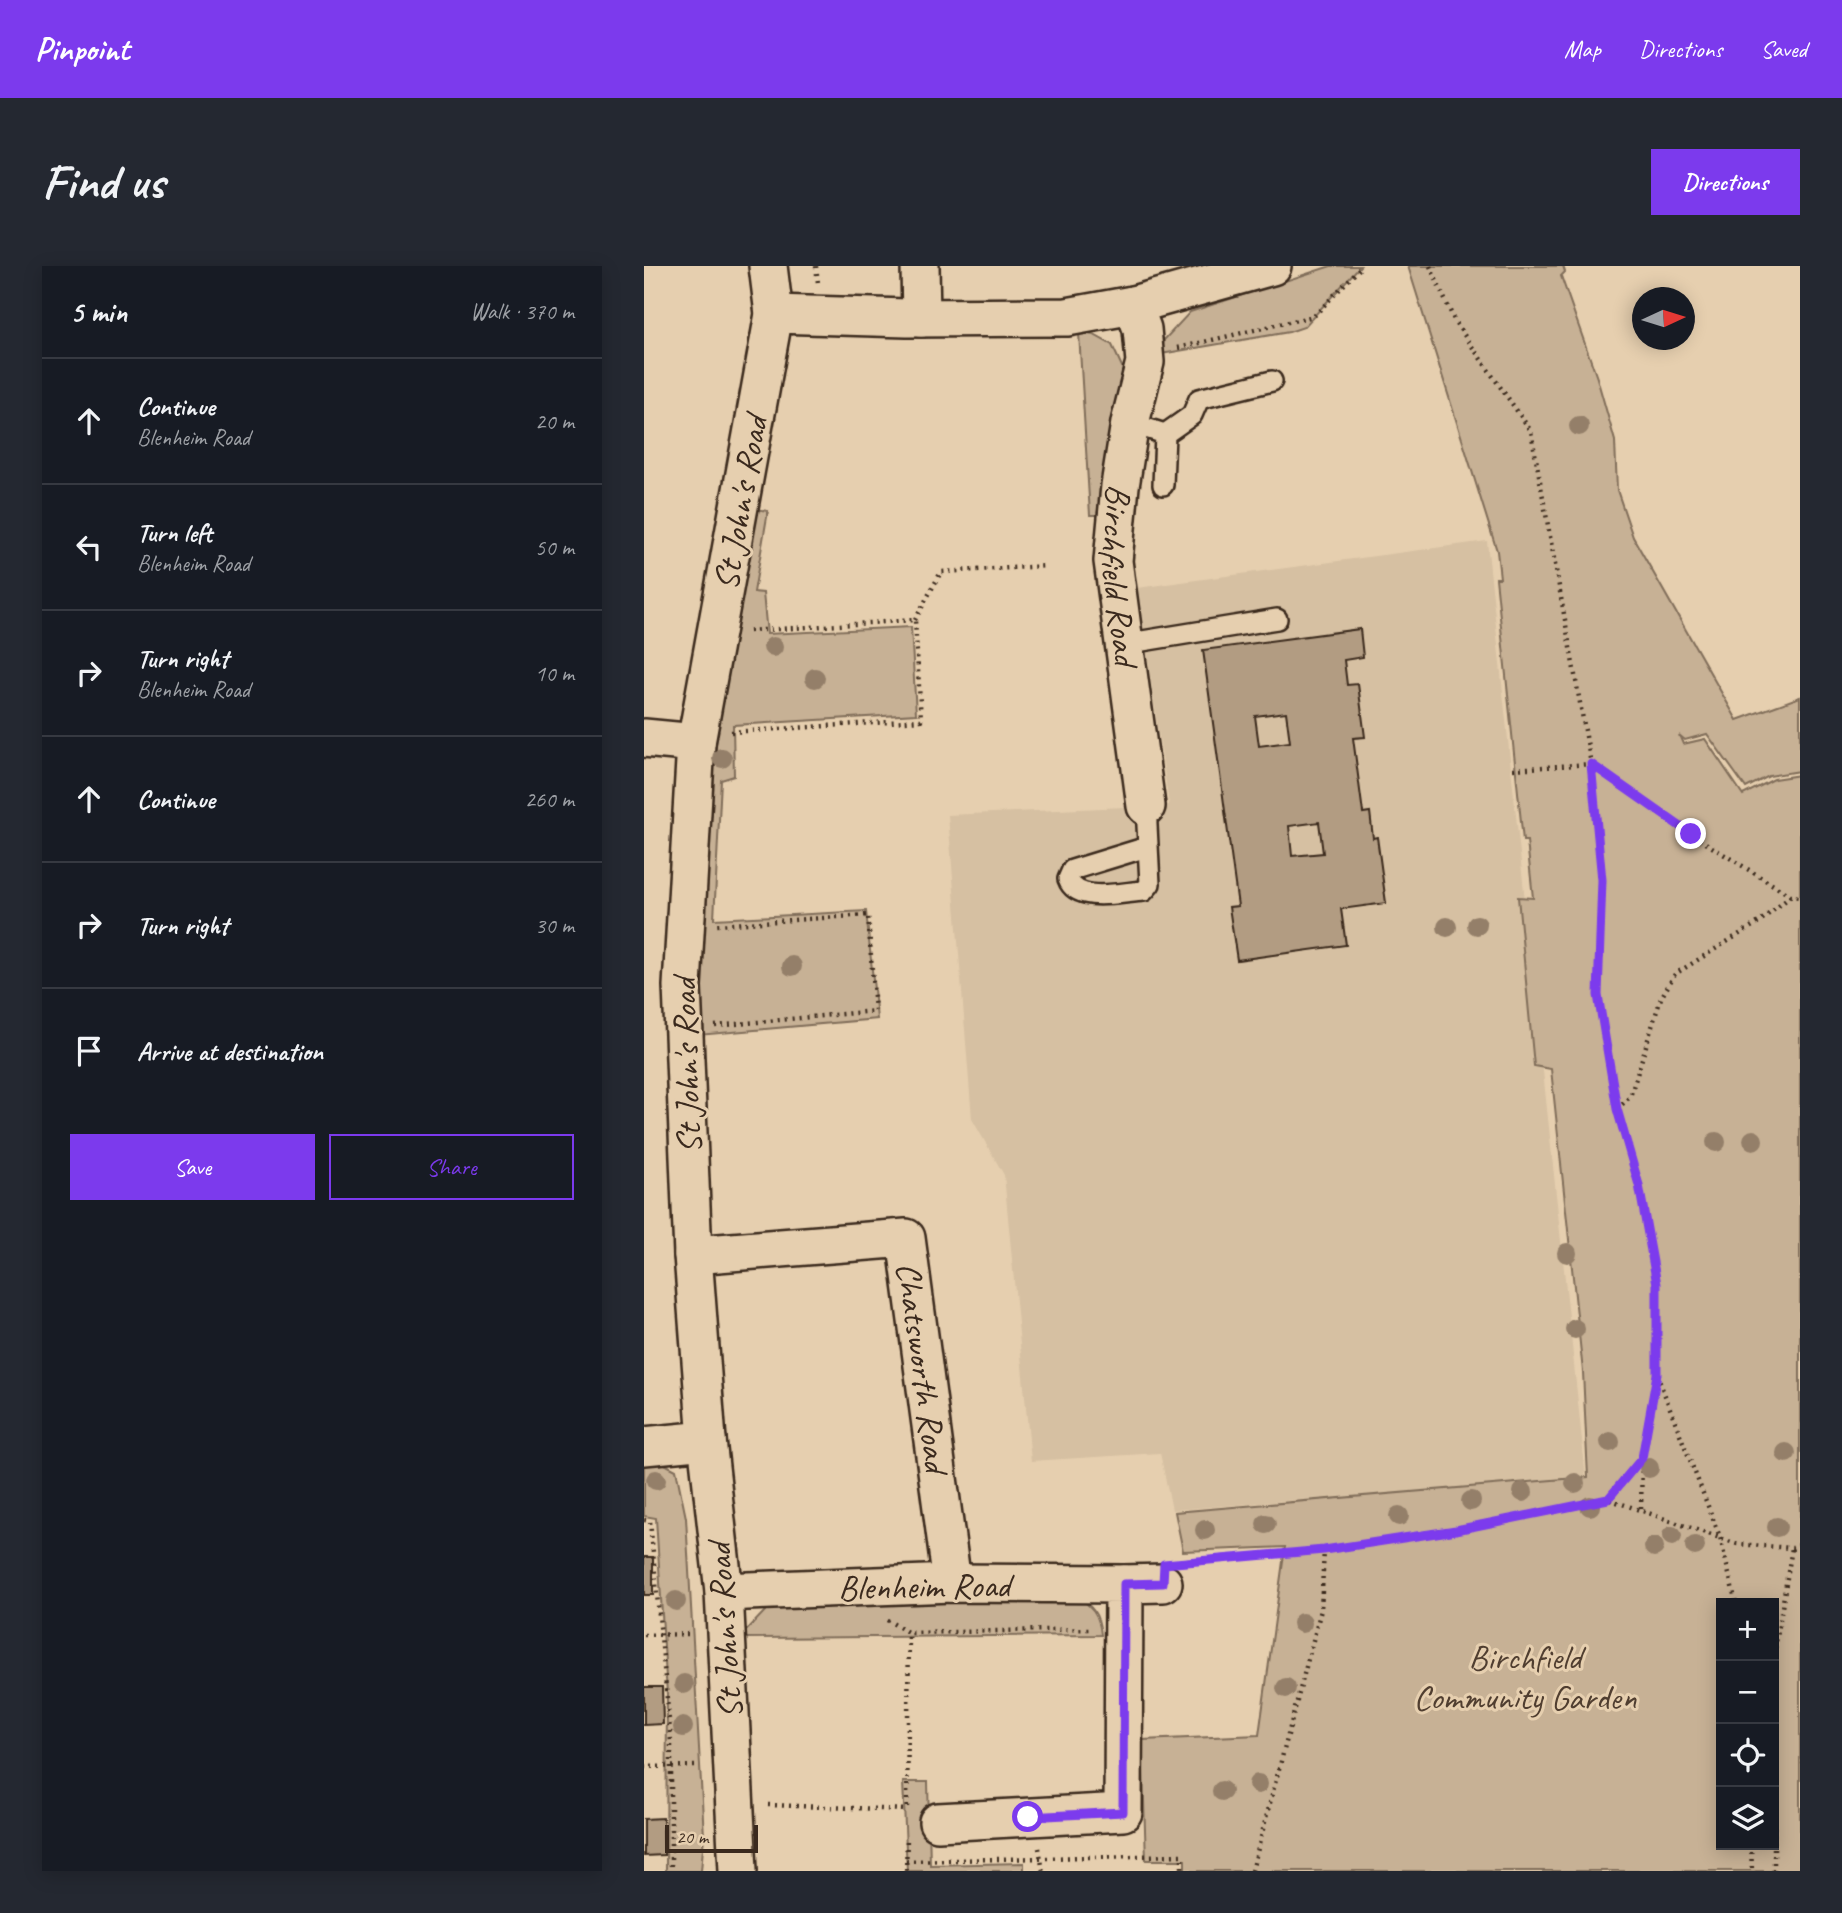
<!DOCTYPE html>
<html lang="en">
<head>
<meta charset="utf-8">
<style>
	:root { --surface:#171b24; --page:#242831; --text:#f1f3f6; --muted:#9ea1a6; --line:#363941; --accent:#7c3aed }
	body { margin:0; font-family:Caveat,sans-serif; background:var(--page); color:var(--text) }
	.controls { position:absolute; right:21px; bottom:21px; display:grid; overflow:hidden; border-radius:0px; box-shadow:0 4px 18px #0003 }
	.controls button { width:63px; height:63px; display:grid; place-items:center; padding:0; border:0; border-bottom:2px solid var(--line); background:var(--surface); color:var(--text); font:35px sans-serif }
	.compass { position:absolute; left:988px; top:21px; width:63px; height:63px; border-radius:50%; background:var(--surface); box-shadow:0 4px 18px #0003; rotate:86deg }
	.scale { position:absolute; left:21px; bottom:18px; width:93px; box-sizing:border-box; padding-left:7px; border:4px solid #3b2a1e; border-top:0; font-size:19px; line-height:24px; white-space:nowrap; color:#3b2a1e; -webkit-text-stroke:5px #e6cfaf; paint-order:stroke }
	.stop { position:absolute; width:21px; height:21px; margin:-16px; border:5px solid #7c3aed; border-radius:50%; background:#fff }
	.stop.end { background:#7c3aed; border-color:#fff; box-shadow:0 2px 7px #0008 }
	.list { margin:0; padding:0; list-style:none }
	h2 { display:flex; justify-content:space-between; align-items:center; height:91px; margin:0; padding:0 28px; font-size:30px }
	h2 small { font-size:23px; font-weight:400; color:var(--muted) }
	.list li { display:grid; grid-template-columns:46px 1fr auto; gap:21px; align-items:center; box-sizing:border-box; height:126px; padding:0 28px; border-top:2px solid var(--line) }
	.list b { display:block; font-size:26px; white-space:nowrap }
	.list p { margin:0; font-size:23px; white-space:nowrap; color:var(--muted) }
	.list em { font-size:23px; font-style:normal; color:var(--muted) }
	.actions { display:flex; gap:14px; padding:21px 28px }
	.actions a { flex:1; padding:16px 0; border:2px solid var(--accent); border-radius:0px; text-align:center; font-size:24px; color:var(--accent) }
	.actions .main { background:var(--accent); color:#fff }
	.icon { flex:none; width:38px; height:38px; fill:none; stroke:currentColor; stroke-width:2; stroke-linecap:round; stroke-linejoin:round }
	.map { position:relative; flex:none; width:1156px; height:1605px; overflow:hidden; border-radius:0px }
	header { display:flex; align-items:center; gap:42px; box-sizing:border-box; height:98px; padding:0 35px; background:var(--accent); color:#fff }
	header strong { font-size:33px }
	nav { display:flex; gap:38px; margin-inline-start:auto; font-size:24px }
	.intro { display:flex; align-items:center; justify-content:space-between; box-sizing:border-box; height:168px; padding:0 42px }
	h1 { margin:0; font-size:49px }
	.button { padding:18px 32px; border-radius:0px; background:var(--accent); color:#fff; font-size:24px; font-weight:700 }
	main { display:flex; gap:42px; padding:0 42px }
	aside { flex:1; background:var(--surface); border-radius:0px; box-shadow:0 4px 18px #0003 }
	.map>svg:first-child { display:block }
	.built { fill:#d6c0a2 }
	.green { fill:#c7b195; stroke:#816e5a; stroke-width:2; fill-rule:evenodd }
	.building { fill:#b29c82; stroke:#3b2a1e; stroke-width:2; fill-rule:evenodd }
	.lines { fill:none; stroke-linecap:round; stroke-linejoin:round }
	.service-casing { stroke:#3b2a1e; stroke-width:24 }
	.minor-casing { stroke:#3b2a1e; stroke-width:42 }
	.path { stroke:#3b2a1e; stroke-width:4.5; stroke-dasharray:2 5; stroke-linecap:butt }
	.service { stroke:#e6cfaf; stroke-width:19 }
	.minor { stroke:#e6cfaf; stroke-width:37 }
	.tree { fill:#947f69 }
	.route { stroke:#7c3aed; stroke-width:9 }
	.labels { text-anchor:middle; stroke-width:6; stroke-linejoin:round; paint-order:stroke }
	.street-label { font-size:35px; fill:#3b2a1e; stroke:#e6cfaf }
	.park-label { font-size:35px; fill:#503e30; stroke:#e6cfaf }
</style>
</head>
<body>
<header>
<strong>Pinpoint</strong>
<nav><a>Map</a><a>Directions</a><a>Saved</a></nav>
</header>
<div class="intro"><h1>Find us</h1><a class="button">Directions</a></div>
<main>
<aside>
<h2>5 min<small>Walk · 370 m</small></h2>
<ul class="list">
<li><svg class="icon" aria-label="ahead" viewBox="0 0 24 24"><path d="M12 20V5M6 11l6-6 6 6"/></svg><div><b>Continue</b><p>Blenheim Road</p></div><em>20 m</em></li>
<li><svg class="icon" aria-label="left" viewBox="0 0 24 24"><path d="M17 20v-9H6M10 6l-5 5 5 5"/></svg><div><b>Turn left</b><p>Blenheim Road</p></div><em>50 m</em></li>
<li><svg class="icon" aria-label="right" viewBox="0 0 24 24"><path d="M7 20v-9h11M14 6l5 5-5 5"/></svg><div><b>Turn right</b><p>Blenheim Road</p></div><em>10 m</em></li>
<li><svg class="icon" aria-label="ahead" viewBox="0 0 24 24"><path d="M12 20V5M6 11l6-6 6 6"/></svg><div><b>Continue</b></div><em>260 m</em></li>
<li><svg class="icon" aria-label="right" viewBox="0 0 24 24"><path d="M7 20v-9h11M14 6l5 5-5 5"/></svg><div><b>Turn right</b></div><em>30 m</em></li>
<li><svg class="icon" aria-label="arrive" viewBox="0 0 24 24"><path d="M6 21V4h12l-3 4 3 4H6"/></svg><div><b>Arrive at destination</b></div></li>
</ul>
<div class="actions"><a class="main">Save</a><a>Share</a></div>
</aside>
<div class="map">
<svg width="1156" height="1605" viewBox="0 0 1156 1605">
	<rect width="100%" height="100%" fill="#e6cfaf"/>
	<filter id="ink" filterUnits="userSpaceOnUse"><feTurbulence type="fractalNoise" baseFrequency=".0143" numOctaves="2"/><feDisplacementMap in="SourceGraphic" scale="14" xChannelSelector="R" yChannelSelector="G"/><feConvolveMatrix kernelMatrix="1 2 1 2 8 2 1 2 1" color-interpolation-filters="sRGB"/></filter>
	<g filter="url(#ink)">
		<!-- built -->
		<path class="built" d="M843 275 942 1212 528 1244 516 1187 387 1195 360 909 328 853 304 549 525 539 493 322Z"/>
		<!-- green -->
		<path class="green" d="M687 0H716L660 61 645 66 517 88 520 74 546 46Z
			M764 0H919L921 6 917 10 953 112 971 175 973 224 989 271 1093 454 1156 431V505L1125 510 1102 522 1063 468 1041 474 1035 469 1039 478 1061 473 1099 529 1130 513 1156 509V1605H541V1594H502L498 1474 615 1469 641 1281 539 1285 531 1246 944 1211 939 1106 907 803 890 800 874 631 889 632 883 575H879L852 312H856L853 285ZM1077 1337H1130V1579H1077Z
			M435 67 450 69 468 79 480 105 453 249H446Z
			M111 243 124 245 110 326 119 327 123 368 267 361 272 448 89 459 90 510 77 514 70 653 222 645 233 753 54 769 56 654 78 412Z
			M13 1194 32 1204 42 1252 60 1570 57 1605H22L23 1428 12 1252 0 1250V1195Z
			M429 1329C448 1339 455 1347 457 1369L101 1372 102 1365 122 1344 300 1330Z
			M259 1516H284L286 1599 380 1597V1605H263Z"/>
		<!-- building -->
		<path class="building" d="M716 363 719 391 700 394 703 419 714 418 721 471 709 472 719 547 726 546 729 572 733 571 742 637 697 643 702 679 593 694 585 641 594 640 559 384ZM642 446 646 476 615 480 611 450ZM675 556 679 587 648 590 645 560Z
			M0 1291H9V1329H0Z
			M0 1421H18L19 1458 0 1459Z
			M19 1552 20 1589 0 1590V1553Z"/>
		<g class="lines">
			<defs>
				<path id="service" d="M486 157 521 168 548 149 555 133 628 115
					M519 219 521 168
					M480 378 633 353
					M502 540 506 618 500 625C478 626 433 638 424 613L428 604 503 581"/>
				<g id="minor">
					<path d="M276 0 277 52"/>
					<path id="s1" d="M489 39 498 63 501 96 486 157 476 220 469 295 502 540"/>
					<path d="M130 48 263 52 423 51 489 39 628 0"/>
					<path d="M0 472 52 477"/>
					<path d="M49 989 262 972 308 1317"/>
					<path d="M0 1180 63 1174"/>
					<path d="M480 1318 519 1317"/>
					<path d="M80 1326 308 1317 480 1318 479 1546 294 1556"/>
					<path d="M94 1605 80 1326 63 1174 49 989 38 720 52 477 130 48 124 0"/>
				</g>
			</defs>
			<!-- service casing -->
			<use href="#service" class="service-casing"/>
			<!-- minor casing -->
			<use href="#minor" class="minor-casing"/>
			<!-- path -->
			<path class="path" d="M172 0 174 17
				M786 0 811 56 887 165 947 498 1047 568 1147 630 1156 631
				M534 82 670 50 718 0
				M271 354 297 306 403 300
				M87 466 277 454 271 354 104 365
				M869 503 947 498 958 614 954 729 973 843 995 919 1013 1018V1108L998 1192 964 1233
				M71 760 231 745 224 649 73 659
				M973 843 986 831 1017 732 1031 708 1115 656 1147 630
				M1013 1109 1076 1271 1092 1337
				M997 1242 998 1193
				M0 1254 6 1255 27 1475V1605
				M544 1295 680 1284 812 1263 964 1233 1093 1278 1148 1282 1156 1279
				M243 1354 265 1367 448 1363
				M0 1369 48 1368
				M1130 1389 1148 1282
				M0 1501 55 1500
				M124 1539 263 1544
				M263 1541 265 1367
				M1130 1554V1605
				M1107 1579 1108 1605
				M395 1582 399 1605
				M262 1595 538 1589V1605
				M262 1605 263 1571
				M608 1605 677 1344 680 1284"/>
			<!-- service -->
			<use href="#service" class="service"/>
			<!-- minor -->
			<use href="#minor" class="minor"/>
		</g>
		<!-- trees -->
		<g class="tree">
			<circle cx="935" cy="160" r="10"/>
			<circle cx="129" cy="381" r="10"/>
			<circle cx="171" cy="412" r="10"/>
			<circle cx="78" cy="492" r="10"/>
			<circle cx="833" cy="659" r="10"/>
			<circle cx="803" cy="661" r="10"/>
			<circle cx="148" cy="700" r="10"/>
			<circle cx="1109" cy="874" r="10"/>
			<circle cx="1072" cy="876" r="10"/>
			<circle cx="923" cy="987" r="10"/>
			<circle cx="931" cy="1063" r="10"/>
			<circle cx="966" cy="1176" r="10"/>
			<circle cx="1142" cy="1187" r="10"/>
			<circle cx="1005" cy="1202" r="10"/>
			<circle cx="12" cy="1214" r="10"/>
			<circle cx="931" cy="1217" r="10"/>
			<circle cx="879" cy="1226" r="10"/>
			<circle cx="827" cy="1235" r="10"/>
			<circle cx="946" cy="1240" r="10"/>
			<circle cx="755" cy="1250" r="10"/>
			<circle cx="622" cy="1258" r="10"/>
			<circle cx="1133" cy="1261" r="10"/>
			<circle cx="561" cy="1264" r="10"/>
			<circle cx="1028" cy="1270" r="10"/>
			<circle cx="1051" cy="1280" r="10"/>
			<circle cx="1010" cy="1281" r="10"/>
			<circle cx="32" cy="1335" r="10"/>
			<circle cx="658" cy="1357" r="10"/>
			<circle cx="40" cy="1418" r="10"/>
			<circle cx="642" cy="1422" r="10"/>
			<circle cx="39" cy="1461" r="10"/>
			<circle cx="614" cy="1518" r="10"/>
			<circle cx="578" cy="1525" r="10"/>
		</g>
	</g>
	<g class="lines" filter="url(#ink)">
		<!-- route -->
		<path class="route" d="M384 1551 479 1546 480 1318 519 1317 520 1298 680 1284 812 1264 964 1233 998 1192 1013 1108V1018L995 919 973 843 954 729 958 614 947 498 1047 568"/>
	</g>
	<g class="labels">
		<!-- street labels -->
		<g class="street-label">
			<text transform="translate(96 237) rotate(-80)" y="12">St John's Road</text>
			<text dy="12" stroke="none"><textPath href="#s1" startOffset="275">Birchfield Road</textPath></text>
			<text transform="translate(42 800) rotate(-92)" y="12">St John's Road</text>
			<text transform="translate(279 1101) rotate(82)" y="12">Chatsworth Road</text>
			<text transform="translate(280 1320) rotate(-1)" y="12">Blenheim Road</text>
			<text transform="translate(80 1365) rotate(-94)" y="12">St John's Road</text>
		</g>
		<!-- park labels -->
		<g class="park-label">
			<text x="881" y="1403">Birchfield<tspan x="881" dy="40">Community Garden</tspan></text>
		</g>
	</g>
</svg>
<div class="controls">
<button>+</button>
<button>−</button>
<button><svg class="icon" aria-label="locate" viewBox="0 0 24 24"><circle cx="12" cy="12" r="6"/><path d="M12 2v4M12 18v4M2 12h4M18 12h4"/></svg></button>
<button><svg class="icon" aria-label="layers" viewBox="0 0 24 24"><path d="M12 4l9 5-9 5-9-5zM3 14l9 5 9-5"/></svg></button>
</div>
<svg class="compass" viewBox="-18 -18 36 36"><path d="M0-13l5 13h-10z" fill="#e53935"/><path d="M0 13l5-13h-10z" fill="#9ea1a6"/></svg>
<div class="scale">20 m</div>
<div class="stop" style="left:384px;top:1551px"></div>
<div class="stop end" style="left:1047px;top:568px"></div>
</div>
</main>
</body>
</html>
